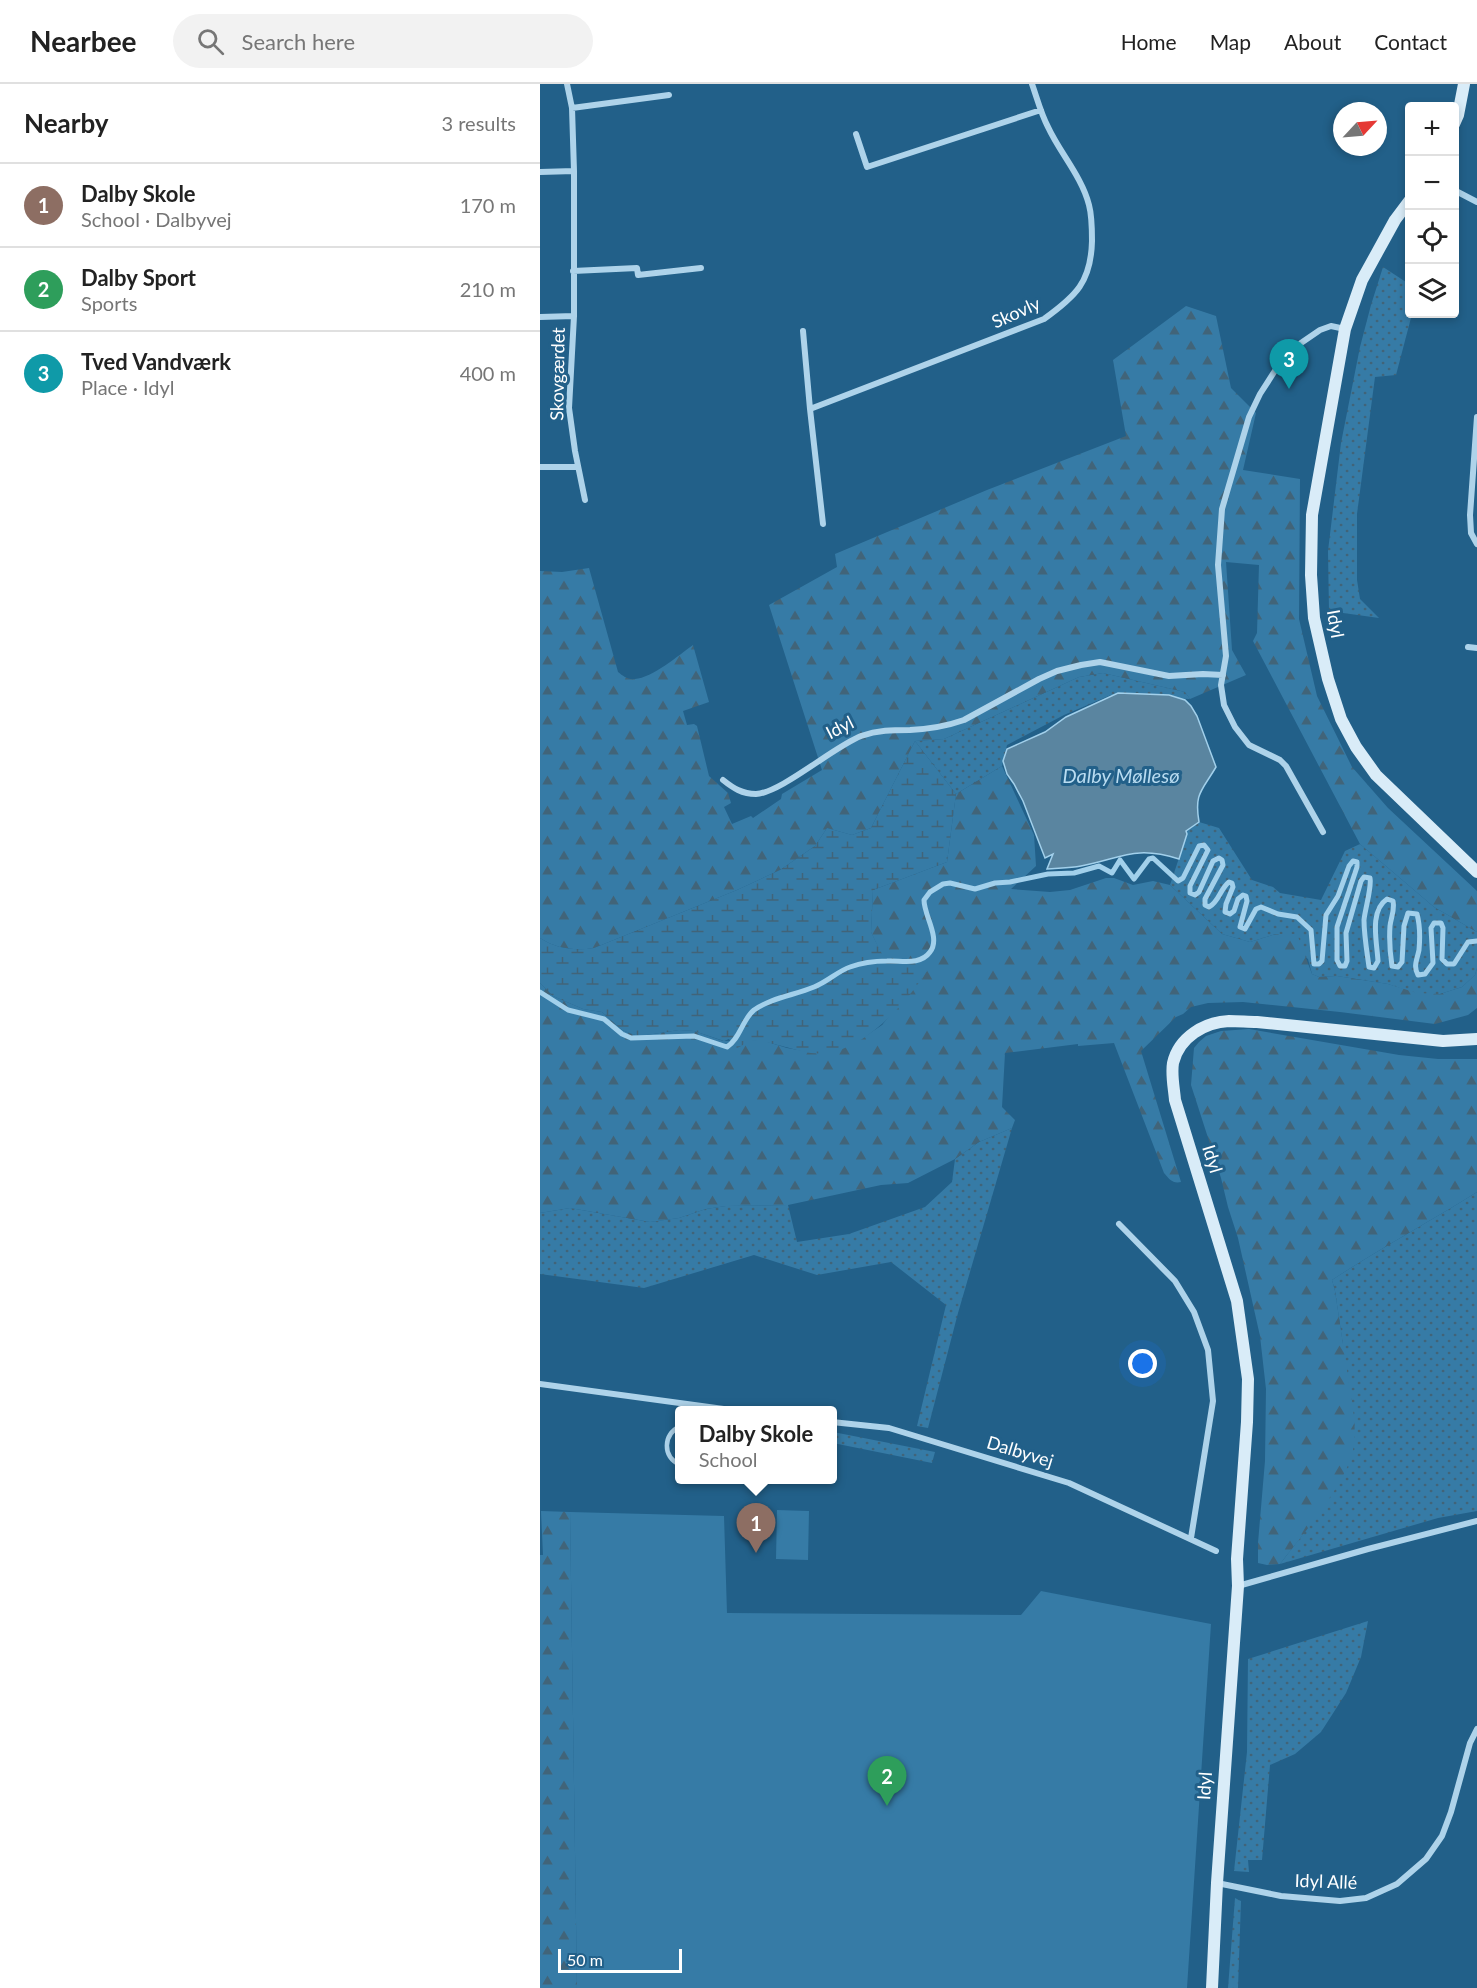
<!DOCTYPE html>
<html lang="en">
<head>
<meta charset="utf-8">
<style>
	:root { --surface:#fff; --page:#f2f2f2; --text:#222; --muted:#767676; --line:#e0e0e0; --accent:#816645 }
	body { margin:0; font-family:Lato,sans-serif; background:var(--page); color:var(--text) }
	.controls { position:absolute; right:18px; top:18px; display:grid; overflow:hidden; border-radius:6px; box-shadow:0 3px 9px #0003 }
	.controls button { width:54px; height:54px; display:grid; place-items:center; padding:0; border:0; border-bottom:2px solid var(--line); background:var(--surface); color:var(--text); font:30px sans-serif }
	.compass { position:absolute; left:793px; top:18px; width:54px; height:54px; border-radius:50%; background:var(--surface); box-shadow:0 3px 9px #0003; rotate:64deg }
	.scale { position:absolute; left:18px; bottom:15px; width:124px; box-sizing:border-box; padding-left:6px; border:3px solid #fff; border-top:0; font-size:16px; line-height:21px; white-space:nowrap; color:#fff; -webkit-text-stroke:4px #226089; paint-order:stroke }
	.you { position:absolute; left:603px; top:1280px; width:21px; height:21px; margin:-15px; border:4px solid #fff; border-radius:50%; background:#1a73e8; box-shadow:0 0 0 9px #1a73e833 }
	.badge { display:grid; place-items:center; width:39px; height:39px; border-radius:50%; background:var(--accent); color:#fff; font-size:20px; font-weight:700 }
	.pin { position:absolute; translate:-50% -50px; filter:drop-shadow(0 2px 3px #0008) }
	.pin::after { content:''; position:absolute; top:32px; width:21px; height:18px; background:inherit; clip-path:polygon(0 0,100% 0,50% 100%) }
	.popup { position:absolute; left:135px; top:1322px; width:162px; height:78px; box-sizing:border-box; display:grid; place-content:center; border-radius:6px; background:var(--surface); filter:drop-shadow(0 2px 4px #0005); font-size:20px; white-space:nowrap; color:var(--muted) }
	.popup b { font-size:22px; color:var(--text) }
	.popup::after { content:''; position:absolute; left:50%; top:100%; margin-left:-12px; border:12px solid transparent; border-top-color:var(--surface) }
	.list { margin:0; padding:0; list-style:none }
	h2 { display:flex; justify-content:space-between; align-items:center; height:78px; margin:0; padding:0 24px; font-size:26px }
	h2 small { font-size:20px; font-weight:400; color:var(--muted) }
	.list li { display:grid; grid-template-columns:39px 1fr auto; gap:18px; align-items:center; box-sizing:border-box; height:84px; padding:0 24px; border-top:2px solid var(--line) }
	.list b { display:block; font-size:22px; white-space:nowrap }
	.list p { margin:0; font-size:20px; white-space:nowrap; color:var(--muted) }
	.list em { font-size:20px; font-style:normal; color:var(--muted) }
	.icon { flex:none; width:33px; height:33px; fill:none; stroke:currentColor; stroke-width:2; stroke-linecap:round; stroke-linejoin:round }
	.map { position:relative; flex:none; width:937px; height:1904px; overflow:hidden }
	header { display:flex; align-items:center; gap:36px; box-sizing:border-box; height:84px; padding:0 30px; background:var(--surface); border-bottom:2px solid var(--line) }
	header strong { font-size:28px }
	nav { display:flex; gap:33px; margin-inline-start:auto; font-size:21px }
	.search { width:420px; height:54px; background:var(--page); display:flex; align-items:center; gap:15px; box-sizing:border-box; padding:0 21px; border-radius:33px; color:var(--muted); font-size:22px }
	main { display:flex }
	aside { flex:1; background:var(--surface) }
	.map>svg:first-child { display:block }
	.grass { fill:url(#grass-dots) }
	.forest { fill:url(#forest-firs) }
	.wetland { fill:url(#wetland-marsh) }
	.park { fill:#367ba6 }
	.water { fill:#5a85a0; stroke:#a2d0eb; stroke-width:1.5 }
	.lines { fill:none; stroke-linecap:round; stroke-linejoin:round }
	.stream { stroke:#a2d0eb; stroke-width:5 }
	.lane { stroke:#aed3ea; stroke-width:4.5 }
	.street { stroke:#aed3ea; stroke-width:6 }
	.secondary { stroke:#d9ecf8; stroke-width:12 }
	.labels { text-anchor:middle; stroke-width:6; stroke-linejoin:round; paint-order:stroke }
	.street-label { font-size:18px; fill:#fff; stroke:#226089 }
	.water-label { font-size:20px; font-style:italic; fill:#b9dcf1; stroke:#226089 }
</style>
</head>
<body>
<header>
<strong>Nearbee</strong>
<div class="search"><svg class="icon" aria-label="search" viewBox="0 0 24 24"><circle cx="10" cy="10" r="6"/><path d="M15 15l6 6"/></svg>Search here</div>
<nav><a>Home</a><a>Map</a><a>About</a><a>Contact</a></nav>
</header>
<main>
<aside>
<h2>Nearby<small>3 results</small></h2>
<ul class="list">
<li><span class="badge" style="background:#8d6e63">1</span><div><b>Dalby Skole</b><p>School · Dalbyvej</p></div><em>170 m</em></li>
<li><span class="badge" style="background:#2e9e5b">2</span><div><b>Dalby Sport</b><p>Sports</p></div><em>210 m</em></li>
<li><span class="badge" style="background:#0f9aa8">3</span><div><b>Tved Vandværk</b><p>Place · Idyl</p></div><em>400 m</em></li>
</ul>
</aside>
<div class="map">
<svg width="937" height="1904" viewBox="0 0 937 1904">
	<defs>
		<pattern id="grass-dots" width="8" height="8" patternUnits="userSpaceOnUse" patternTransform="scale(1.5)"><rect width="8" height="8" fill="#367ba6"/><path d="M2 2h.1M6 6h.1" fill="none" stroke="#416479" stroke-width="1.8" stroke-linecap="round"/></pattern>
		<pattern id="forest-firs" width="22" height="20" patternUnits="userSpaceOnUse" patternTransform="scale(1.5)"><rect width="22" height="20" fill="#367ba6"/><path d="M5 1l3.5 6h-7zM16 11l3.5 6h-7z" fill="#416479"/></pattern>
		<pattern id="wetland-marsh" width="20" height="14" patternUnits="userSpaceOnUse" patternTransform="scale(1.5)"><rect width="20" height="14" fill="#367ba6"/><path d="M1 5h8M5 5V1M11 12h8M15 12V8" fill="none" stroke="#416479"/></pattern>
	</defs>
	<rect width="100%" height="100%" fill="#226089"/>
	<!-- grass -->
	<path class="grass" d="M843 183 869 200 870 230H872L856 291 835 293 817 430V496L820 515 839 534 789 527 788 467 801 359 820 263 831 221Z
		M563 589 645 608 650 615 571 611 524 631 467 661 462 682 416 710 375 657 404 655 539 593Z
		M659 738 679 744 712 796 733 803 740 809 781 816 805 767 820 760 894 823 937 848V884L935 891 922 903 900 910H877L848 900 797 892 779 893 772 890 768 875 736 850 710 858 682 850 630 801 647 750 646 747Z
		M472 1044 418 1229 388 1344 377 1342 406 1221 351 1178 277 1191 214 1171 104 1204 0 1190V1129L30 1124 110 1138 139 1134 166 1125 186 1122 248 1121 257 1158 309 1150 385 1123 412 1098 415 1075 439 1058Z
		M937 1108V1427L898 1434 740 1480 767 1445 803 1261 795 1207 792 1196C839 1165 889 1138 937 1108Z
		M293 1348 395 1368 392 1379 293 1359Z
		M828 1537 821 1573 806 1609 781 1648 755 1670 730 1681 722 1776H708L709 1788 694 1787 707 1668 708 1575Z
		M695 1814 701 1817 698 1904H688Z"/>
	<!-- forest -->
	<path class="forest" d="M646 222 676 232 691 304 716 329 703 386 760 395 759 535 777 612 812 683 848 724 937 807V848L894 823 820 760 713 557 717 549 719 481 686 478 692 566 706 591 650 615 645 608 563 589 539 593 404 655 375 657 331 744 312 751 287 744 275 762 240 786 197 806 54 864C35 867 17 865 0 854V487L22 488 49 484 78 588C83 592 88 596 95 595 112 594 139 571 153 561L169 618 143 627 147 641 154 640 157 642 169 692 188 709 191 719 184 723 192 740 211 732 213 734 241 715 242 710 282 686 229 521 297 483 295 470 447 406 586 352 573 276Z
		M462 682 494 751 496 782 471 805 510 808 530 806 566 794H574L593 801 613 797 630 801 682 850 710 858 736 850H757L772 890 779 893 797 892 848 900 877 909 900 910 922 903 935 891 937 884V924L928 931 895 940 800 928 703 918 668 919 651 923 643 930 636 933 601 967 641 1098C633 1100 629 1095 624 1089L574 959 538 962V960L465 969 462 1023 475 1036 472 1044 439 1058 415 1075 368 1099 341 1101 248 1121 186 1122 166 1125 139 1134 110 1138 30 1124 0 1129V899L13 912 43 925 62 928 82 946 92 950 100 952 139 946 154 947 183 957 221 956 247 964 275 969 299 965 323 954 342 941 386 888 342 871 331 848 333 806 407 778 416 710Z
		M709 945 859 971 898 975H937V1108C889 1138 839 1165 792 1196L795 1207 814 1333C815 1344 815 1355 813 1366 807 1398 761 1453 740 1480L727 1481 718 1479V1459L725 1377 726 1305 720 1252 698 1154 688 1123 681 1094 651 1001 654 964 659 958 666 952 681 947Z
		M1 1427 30 1428 37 1904H0V1471H3Z"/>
	<!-- wetland -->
	<path class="wetland" d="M375 657 416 710 407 778 333 806 331 848 342 870 387 887C364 922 318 975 271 969 257 967 223 955 212 957 207 958 201 962 196 965L189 955 184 957 154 947 139 946 100 952 92 950 82 946 62 928 43 925 13 912 0 899V854C17 865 35 867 54 864L197 806 240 786 275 762 287 744 312 751 331 744Z"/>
	<!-- park -->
	<path class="park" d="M237 1426 269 1427 268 1476 236 1475Z
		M30 1428 184 1432 187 1529 481 1531 501 1507 671 1540 647 1904H37Z"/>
	<!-- water -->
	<path class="water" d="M578 609 629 611 645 616 651 622 657 632 676 683C662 707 654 709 659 738L646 747 647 750 639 775C595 761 582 774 541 782 530 784 518 784 507 785L513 770 505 774 483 717 474 700 467 690 463 677 467 665 505 648 526 633Z"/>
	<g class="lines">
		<!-- stream -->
		<path class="stream" d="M0 908 28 926 64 935 82 950 91 954 154 952 187 963C200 955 202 936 214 926 231 914 255 911 274 903 287 898 298 887 310 883 321 879 336 877 347 877 361 876 380 882 390 868 401 854 384 832 384 816L390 808 403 800 410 799 435 805 455 799 470 798 508 790 534 789 559 782 572 789 580 776 594 795 609 775 613 774 638 797 643 794 659 762 664 761 668 766 650 802V809L655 811 659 808 673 777 679 774 682 776 683 781 665 815V821L669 823C679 818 680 805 689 798L692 799 693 803 686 820 685 828 690 830 694 827 698 815 703 811 706 812 707 817 700 843 705 845 716 825 721 823 738 830 757 833 771 846 774 880H779L782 877 786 831 798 812 809 782 813 777 817 778V783L797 843V876L800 882H805L807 877 806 849 821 797 824 793 830 794C832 803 825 825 824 836 824 851 827 868 829 883L834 884 838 877C837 858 829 827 847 815L853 817C855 826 851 833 850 842 849 856 850 869 852 882L858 883 862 878 864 842 868 829 877 830C880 841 880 855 879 866 877 876 873 882 878 891L885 890 893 879 891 844 894 839H901L903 844 902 875 907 880H914L928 858 937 857"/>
		<!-- lane -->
		<path class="lane" d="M140 1342C123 1351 122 1372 140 1381"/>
		<!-- street -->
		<path class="street" d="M27 0 32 24 34 87V232L29 324 35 367 45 416
			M32 24 129 11
			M316 50 327 83 501 26
			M0 88 34 87
			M914 106 937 118
			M33 187 97 184 98 191 161 184
			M0 233 34 232
			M263 247 270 325
			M937 333 930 431 931 449 937 460
			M0 383H38
			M283 440 270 325 504 235C536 212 551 198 552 157 552 145 552 132 549 121 542 93 520 69 508 43 501 30 497 14 492 0
			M928 563 937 564
			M183 696C193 704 202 710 216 710 241 709 293 663 321 652 338 646 352 646 370 646 389 645 407 642 424 636L499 595 517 587 541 581 560 578 629 592 663 590 683 591
			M783 748 746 682 740 676 709 661 695 643 684 621 681 601 686 572 678 481 682 425 709 333 720 310 738 282 761 259 780 246 791 242 805 245
			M579 1140 635 1197 654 1228 668 1266 673 1317 651 1454
			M0 1300 191 1326
			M292 1338 349 1344 529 1399 676 1467
			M698 1502 828 1465 937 1437
			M677 1799 741 1812 800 1817 826 1814 857 1800 886 1775 902 1752 911 1728 930 1659 937 1645"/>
		<!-- secondary -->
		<path class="secondary" d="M914 40 918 31 924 0
			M870 116 855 136 822 196 805 245 772 431 771 491 774 534 788 595 801 635 816 663 836 691 937 788
			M672 1904 677 1799 698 1502 697 1475 707 1338 708 1295 697 1217 635 1016C634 1004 631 991 633 979 639 953 665 938 689 937 699 937 708 938 717 938L903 957 937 955"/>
	</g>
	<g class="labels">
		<!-- street labels -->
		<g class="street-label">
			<text transform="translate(476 229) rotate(-24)" y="6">Skovly</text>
			<text transform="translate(18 290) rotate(-89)" y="6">Skovgærdet</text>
			<text transform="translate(795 540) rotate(80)" y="6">Idyl</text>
			<text transform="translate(300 644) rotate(-27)" y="6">Idyl</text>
			<text transform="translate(672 1075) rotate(73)" y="6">Idyl</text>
			<text transform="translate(480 1368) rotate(17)" y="6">Dalbyvej</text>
			<text transform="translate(665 1702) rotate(-86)" y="6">Idyl</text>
			<text transform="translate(786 1798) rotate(2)" y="6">Idyl Allé</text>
		</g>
		<!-- water labels -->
		<g class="water-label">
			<text x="581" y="699">Dalby Møllesø</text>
		</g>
	</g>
</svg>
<div class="controls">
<button>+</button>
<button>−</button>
<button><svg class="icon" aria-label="locate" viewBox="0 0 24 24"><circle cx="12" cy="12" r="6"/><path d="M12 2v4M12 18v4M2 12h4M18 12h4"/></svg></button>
<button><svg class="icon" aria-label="layers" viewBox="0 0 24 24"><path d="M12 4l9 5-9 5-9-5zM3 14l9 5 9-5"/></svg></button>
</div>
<svg class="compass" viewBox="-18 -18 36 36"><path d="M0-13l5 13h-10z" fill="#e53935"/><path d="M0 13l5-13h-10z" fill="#767676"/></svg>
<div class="scale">50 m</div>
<div class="you"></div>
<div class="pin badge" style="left:216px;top:1469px;background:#8d6e63">1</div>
<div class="popup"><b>Dalby Skole</b>School</div>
<div class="pin badge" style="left:347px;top:1722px;background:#2e9e5b">2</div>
<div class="pin badge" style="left:749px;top:305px;background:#0f9aa8">3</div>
</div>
</main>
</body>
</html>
